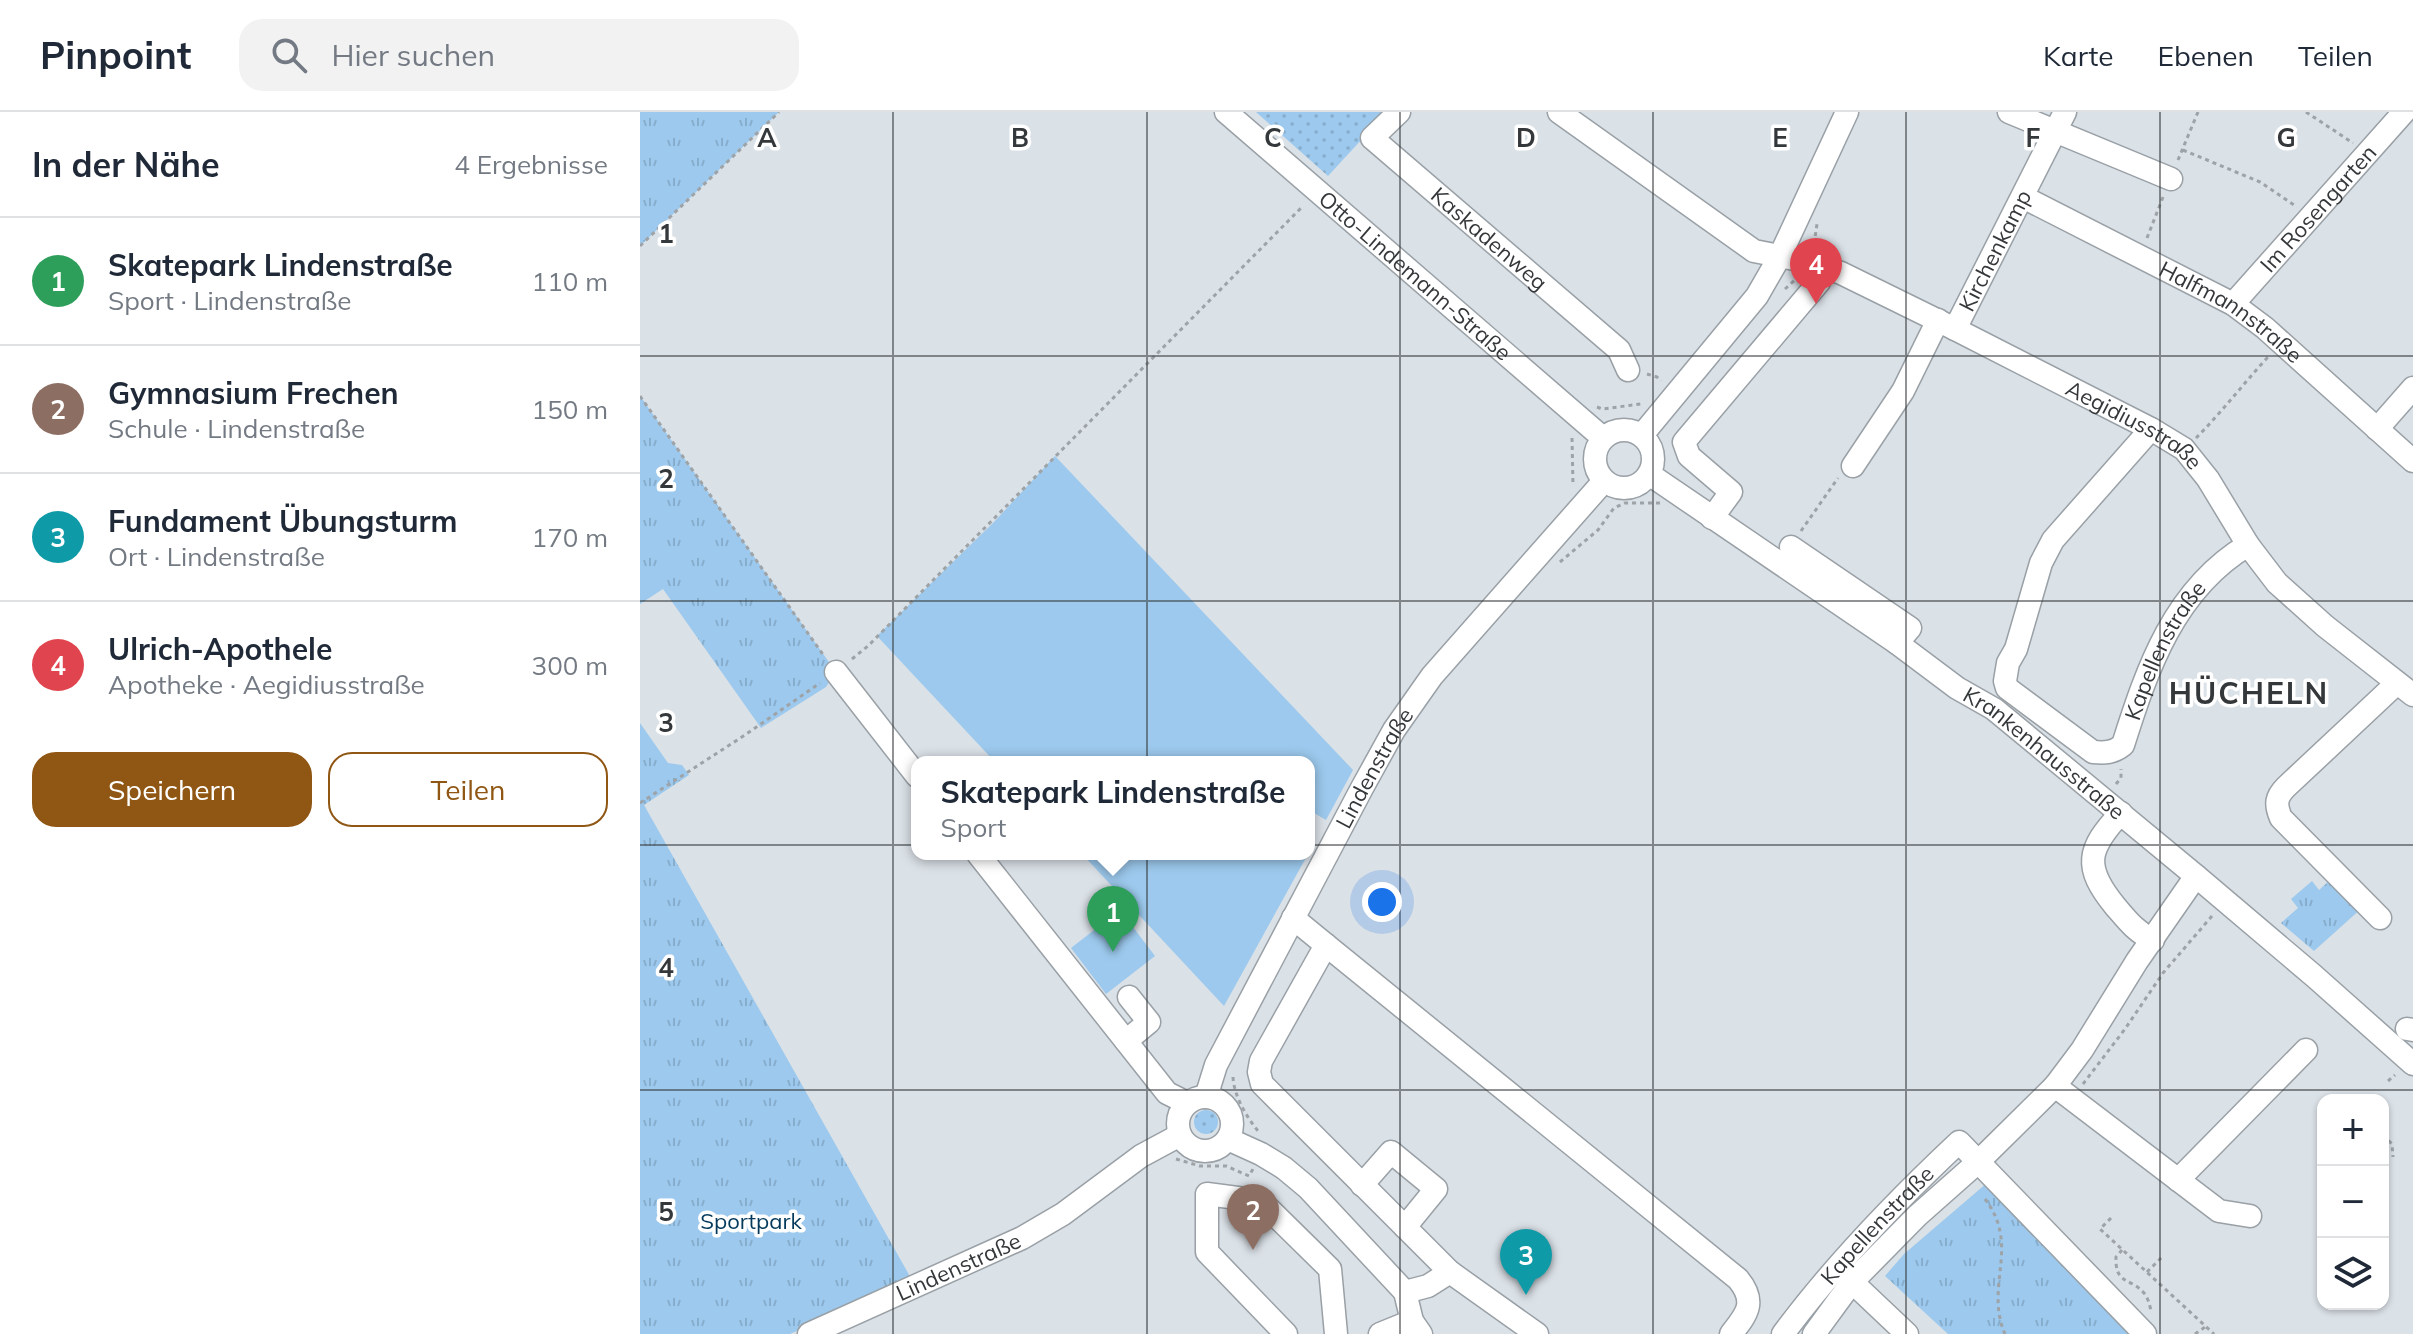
<!DOCTYPE html>
<html lang="de">
<head>
<meta charset="utf-8">
<style>
	:root { --surface:#fff; --page:#f2f2f3; --text:#1f2937; --muted:#747a83; --line:#e0e1e3; --accent:#905613 }
	body { margin:0; font-family:Mulish,sans-serif; background:var(--page); color:var(--text) }
	.controls { position:absolute; right:24px; bottom:24px; display:grid; overflow:hidden; border-radius:16px; box-shadow:0 2px 6px #0004 }
	.controls button { width:72px; height:72px; display:grid; place-items:center; padding:0; border:0; border-bottom:2px solid var(--line); background:var(--surface); color:var(--text); font:40px sans-serif }
	.you { position:absolute; left:742px; top:790px; width:28px; height:28px; margin:-20px; border:6px solid #fff; border-radius:50%; background:#1a73e8; box-shadow:0 0 0 12px #1a73e833 }
	.badge { display:grid; place-items:center; width:52px; height:52px; border-radius:50%; background:var(--accent); color:#fff; font-size:26px; font-weight:700 }
	.pin { position:absolute; translate:-50% -66px; filter:drop-shadow(0 2px 4px #0008) }
	.pin::after { content:''; position:absolute; top:42px; width:28px; height:24px; background:inherit; clip-path:polygon(0 0,100% 0,50% 100%) }
	.popup { position:absolute; left:271px; top:644px; width:404px; height:104px; box-sizing:border-box; display:grid; place-content:center; border-radius:16px; background:var(--surface); filter:drop-shadow(0 2px 6px #0005); font-size:26px; white-space:nowrap; color:var(--muted) }
	.popup b { font-size:30px; color:var(--text) }
	.popup::after { content:''; position:absolute; left:50%; top:100%; margin-left:-16px; border:16px solid transparent; border-top-color:var(--surface) }
	.list { margin:0; padding:0; list-style:none }
	h2 { display:flex; justify-content:space-between; align-items:center; height:104px; margin:0; padding:0 32px; font-size:34px }
	h2 small { font-size:26px; font-weight:400; color:var(--muted) }
	.list li { display:grid; grid-template-columns:52px 1fr auto; gap:24px; align-items:center; box-sizing:border-box; height:128px; padding:0 32px; border-top:2px solid var(--line) }
	.list b { display:block; font-size:30px; white-space:nowrap }
	.list p { margin:0; font-size:26px; white-space:nowrap; color:var(--muted) }
	.list em { font-size:26px; font-style:normal; color:var(--muted) }
	.actions { display:flex; gap:16px; padding:24px 32px }
	.actions a { flex:1; padding:18px 0; border:2px solid var(--accent); border-radius:24px; text-align:center; font-size:28px; color:var(--accent) }
	.actions .main { background:var(--accent); color:#fff }
	.icon { flex:none; width:44px; height:44px; fill:none; stroke:currentColor; stroke-width:2; stroke-linecap:round; stroke-linejoin:round }
	.map { position:relative; flex:none; width:1773px; height:1222px; overflow:hidden }
	header { display:flex; align-items:center; gap:48px; box-sizing:border-box; height:112px; padding:0 40px; background:var(--surface); border-bottom:2px solid var(--line) }
	header strong { font-size:38px }
	nav { display:flex; gap:44px; margin-inline-start:auto; font-size:28px }
	.search { width:560px; height:72px; background:var(--page); display:flex; align-items:center; gap:20px; box-sizing:border-box; padding:0 28px; border-radius:24px; color:var(--muted); font-size:30px }
	main { display:flex }
	aside { flex:1; background:var(--surface) }
	.map>svg:first-child { display:block }
	.grass { fill:url(#grass-dots) }
	.park { fill:url(#park-tufts) }
	.garden { fill:#9cc9ed }
	.lines { fill:none; stroke-linecap:round; stroke-linejoin:round }
	.minor-casing { stroke:#99a0a6; stroke-width:25 }
	.path { stroke:#9da3a7; stroke-width:3; stroke-dasharray:4 4; stroke-linecap:butt }
	.minor { stroke:#fff; stroke-width:22 }
	.grid { fill:none; stroke:#35383a; stroke-width:2; stroke-opacity:0.55 }
	.labels { text-anchor:middle; stroke-width:7; stroke-linejoin:round; paint-order:stroke }
	.street-label { font-size:22px; fill:#35383a; stroke:#fff }
	.park-label { font-size:22px; fill:#033a5c; stroke:#fff }
	.district-label { font-size:30px; font-weight:bold; letter-spacing:2px; fill:#35383a; stroke:#fff }
	.grid-label { font-size:26px; text-anchor:middle; font-weight:bold; fill:#35383a; stroke:#fff; stroke-width:7; stroke-linejoin:round; paint-order:stroke }
</style>
</head>
<body>
<header>
<strong>Pinpoint</strong>
<div class="search"><svg class="icon" aria-label="search" viewBox="0 0 24 24"><circle cx="10" cy="10" r="6"/><path d="M15 15l6 6"/></svg>Hier suchen</div>
<nav><a>Karte</a><a>Ebenen</a><a>Teilen</a></nav>
</header>
<main>
<aside>
<h2>In der Nähe<small>4 Ergebnisse</small></h2>
<ul class="list">
<li><span class="badge" style="background:#2e9e5b">1</span><div><b>Skatepark Lindenstraße</b><p>Sport · Lindenstraße</p></div><em>110 m</em></li>
<li><span class="badge" style="background:#8d6e63">2</span><div><b>Gymnasium Frechen</b><p>Schule · Lindenstraße</p></div><em>150 m</em></li>
<li><span class="badge" style="background:#0f9aa8">3</span><div><b>Fundament Übungsturm</b><p>Ort · Lindenstraße</p></div><em>170 m</em></li>
<li><span class="badge" style="background:#e0444e">4</span><div><b>Ulrich-Apothele</b><p>Apotheke · Aegidiusstraße</p></div><em>300 m</em></li>
</ul>
<div class="actions"><a class="main">Speichern</a><a>Teilen</a></div>
</aside>
<div class="map">
<svg width="1773" height="1222" viewBox="0 0 1773 1222">
	<defs>
		<pattern id="grass-dots" width="8" height="8" patternUnits="userSpaceOnUse" patternTransform="scale(2)"><rect width="8" height="8" fill="#9cc9ed"/><path d="M2 2h.1M6 6h.1" fill="none" stroke="#87adcc" stroke-width="1.8" stroke-linecap="round"/></pattern>
		<pattern id="park-tufts" width="24" height="20" patternUnits="userSpaceOnUse" patternTransform="scale(2)"><rect width="24" height="20" fill="#9cc9ed"/><path d="M3 7l-1-3M5 7V3M7 7l1-3M15 17l-1-3M17 17v-4M19 17l1-3" fill="none" stroke="#87adcc"/></pattern>
	</defs>
	<rect width="100%" height="100%" fill="#dae1e7"/>
	<!-- grass -->
	<path class="grass" d="M616 0H747L688 64Z
		M554 1010a12 12 0 1 1 24 0a12 12 0 1 1-24 0Z"/>
	<!-- park -->
	<path class="park" d="M0 0H139L0 134Z
		M0 284 196 560 186 575 121 616 23 477 0 492Z
		M0 611 28 651 42 653 49 663 4 693 272 1168 150 1222H0Z
		M1691 767 1723 795 1674 839 1641 811 1658 796 1651 787 1672 769 1679 778Z
		M1348 1070 1493 1222H1308L1245 1164 1264 1142Z"/>
	<!-- garden -->
	<path class="garden" d="M415 344 713 658 686 708 669 698V650H355L237 524 354 410Z
		M442 742H668L584 894Z
		M480 798 515 844 466 882 431 836Z"/>
	<g class="lines">
		<defs>
			<g id="minor">
				<path id="s1" d="M586 0 963 326"/>
				<path id="s2" d="M759 0 732 26 979 238 988 258"/>
				<path id="s3" d="M919 0 1114 139 1170 150 1201 161 1315 217 1511 317 1544 337 1568 367 1608 433 1637 471 1685 514 1773 583"/>
				<path d="M1369 0 1531 67"/>
				<path id="s4" d="M1383 85 1593 192 1625 216 1773 349"/>
				<path id="s5" d="M1593 192 1764 0"/>
				<path id="s6" d="M1315 217 1425 0"/>
				<path id="s7" d="M1511 317 1413 428 1401 451 1376 537 1368 551 1365 569 1367 576 1453 640C1465 641 1473 641 1483 633 1507 557 1534 477 1608 433"/>
				<path d="M1737 317 1773 276"/>
				<circle cx="984" cy="347" r="29"/>
				<path d="M1002 323 1117 184 1140 144 1207 0"/>
				<path d="M1213 354 1263 279 1298 208"/>
				<path id="s8" d="M1009 362 1257 531 1317 576 1354 597 1556 764 1674 864 1773 952"/>
				<path d="M1072 406 1091 380 1049 344 1044 330 1179 170 1184 155"/>
				<path d="M1151 435 1270 516 1257 531"/>
				<path d="M196 560 277 664"/>
				<path d="M1481 701C1447 737 1443 755 1475 794 1487 808 1496 820 1513 828"/>
				<path d="M338 742 527 981 547 991"/>
				<path d="M653 806 686 833"/>
				<path d="M1740 806 1641 706C1635 692 1636 685 1646 675L1757 571"/>
				<path d="M1767 917 1773 918"/>
				<path d="M486 929 509 910 489 885"/>
				<path d="M1415 974 1579 1099 1610 1104"/>
				<circle cx="565" cy="1012" r="27"/>
				<path id="s9" d="M566 985 576 953 722 676 754 618 792 564 964 369"/>
				<path d="M588 1027 621 1042 644 1056 668 1076 765 1180 772 1209 781 1222"/>
				<path d="M1538 1068 1666 938"/>
				<path d="M722 1073 751 1040 796 1077 765 1115"/>
				<path d="M1212 1170 1267 1222"/>
				<path d="M765 1180 788 1174 810 1160"/>
				<path id="s10" d="M169 1222 382 1126 423 1102 501 1044 540 1023"/>
				<path d="M646 1222 567 1140V1082L605 1087 628 1096 690 1157 696 1222"/>
				<path d="M740 1222 772 1209"/>
				<path d="M897 1222 810 1160 622 972 619 960 621 949 686 833 1098 1167C1117 1190 1107 1202 1091 1222"/>
				<path id="s11" d="M1143 1222C1195 1152 1255 1090 1319 1030L1505 1222"/>
				<path d="M1174 1222 1212 1170 1277 1104 1338 1050 1415 974 1442 938 1497 849 1556 764"/>
			</g>
		</defs>
		<!-- minor casing -->
		<use href="#minor" class="minor-casing"/>
		<!-- path -->
		<path class="path" d="M1666 0 1713 31
			M1543 38 1620 70 1657 95
			M1538 48 1558 0
			M1507 126 1523 85
			M1174 132 1177 112
			M0 134 139 0
			M1145 177 1157 166
			M1007 262 1017 265 1021 269
			M0 284 184 544
			M957 295 962 297 1001 292
			M932 326 933 374
			M1556 326C1582 300 1603 272 1628 245
			M1161 419 1198 366
			M920 450 958 418 974 396 985 391H1020
			M212 547 228 534 663 94
			M1476 672 1481 666V657
			M0 691 105 623 180 571
			M593 965C594 984 606 1004 618 1019
			M1748 969 1755 963
			M1443 972 1485 917 1523 861 1572 804
			M1743 1023 1752 1032 1753 1045
			M536 1047 560 1054H586L609 1064 613 1057
			M1345 1087C1381 1134 1344 1174 1365 1222
			M1471 1106 1460 1117 1574 1222
			M1482 1138 1476 1145C1475 1173 1490 1165 1504 1181 1508 1186 1510 1193 1511 1200
			M1507 1160 1524 1143
			M1555 1222 1565 1215"/>
		<!-- minor -->
		<use href="#minor" class="minor"/>
	</g>
	<!-- grid -->
	<path class="grid" d="M253 0V1222M507 0V1222M760 0V1222M1013 0V1222M1266 0V1222M1520 0V1222M0 244H1773M0 489H1773M0 733H1773M0 978H1773"/>
	<g class="labels">
		<!-- street labels -->
		<g class="street-label">
			<text dy="8" stroke="none"><textPath href="#s5" startOffset="128">Im Rosengarten</textPath></text>
			<text dy="8" stroke="none"><textPath href="#s2" startOffset="192">Kaskadenweg</textPath></text>
			<text dy="8" stroke="none"><textPath href="#s6" startOffset="88">Kirchenkamp</textPath></text>
			<text dy="8" stroke="none"><textPath href="#s1" startOffset="250">Otto-Lindemann-Straße</textPath></text>
			<text dy="8" stroke="none"><textPath href="#s4" startOffset="238">Halfmannstraße</textPath></text>
			<text dy="8" stroke="none"><textPath href="#s3" startOffset="660">Aegidiusstraße</textPath></text>
			<text dy="8" stroke="none"><textPath href="#s7" startOffset="548">Kapellenstraße</textPath></text>
			<text dy="8" stroke="none"><textPath href="#s8" startOffset="484">Krankenhausstraße</textPath></text>
			<text dy="8" stroke="none"><textPath href="#s9" startOffset="370">Lindenstraße</textPath></text>
			<text dy="8" stroke="none"><textPath href="#s11" startOffset="144">Kapellenstraße</textPath></text>
			<text dy="8" stroke="none"><textPath href="#s10" startOffset="164">Lindenstraße</textPath></text>
		</g>
		<!-- park labels -->
		<g class="park-label">
			<text x="111" y="1117">Sportpark</text>
		</g>
		<!-- district labels -->
		<g class="district-label">
			<text x="1609" y="592">HÜCHELN</text>
		</g>
	</g>
	<g class="grid-label">
		<text x="127" y="35">A</text>
		<text x="380" y="35">B</text>
		<text x="633" y="35">C</text>
		<text x="886" y="35">D</text>
		<text x="1140" y="35">E</text>
		<text x="1393" y="35">F</text>
		<text x="1646" y="35">G</text>
		<text x="26" y="131">1</text>
		<text x="26" y="376">2</text>
		<text x="26" y="620">3</text>
		<text x="26" y="865">4</text>
		<text x="26" y="1109">5</text>
	</g>
</svg>
<div class="controls">
<button>+</button>
<button>−</button>
<button><svg class="icon" aria-label="layers" viewBox="0 0 24 24"><path d="M12 4l9 5-9 5-9-5zM3 14l9 5 9-5"/></svg></button>
</div>
<div class="you"></div>
<div class="pin badge" style="left:473px;top:840px;background:#2e9e5b">1</div>
<div class="popup"><b>Skatepark Lindenstraße</b>Sport</div>
<div class="pin badge" style="left:613px;top:1138px;background:#8d6e63">2</div>
<div class="pin badge" style="left:886px;top:1183px;background:#0f9aa8">3</div>
<div class="pin badge" style="left:1176px;top:192px;background:#e0444e">4</div>
</div>
</main>
</body>
</html>
